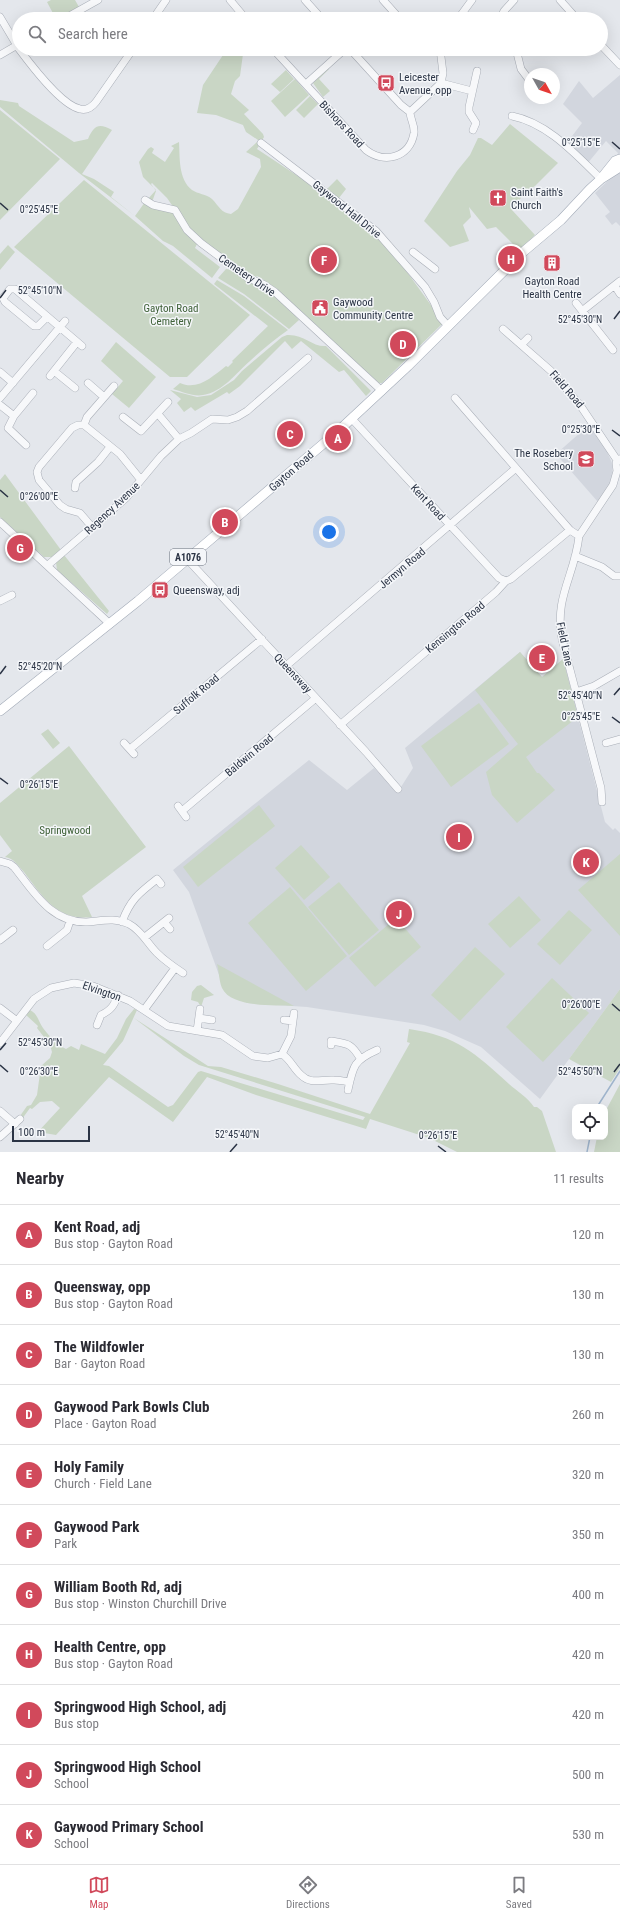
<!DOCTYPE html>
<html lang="en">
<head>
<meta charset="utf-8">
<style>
	:root { --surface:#fff; --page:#f2f2f3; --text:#2b2b33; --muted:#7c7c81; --line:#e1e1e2; --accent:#d1495b }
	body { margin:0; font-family:"Roboto Condensed",sans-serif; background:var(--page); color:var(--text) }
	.controls { position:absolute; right:12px; bottom:12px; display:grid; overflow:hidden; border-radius:8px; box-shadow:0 4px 16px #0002 }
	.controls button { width:36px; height:36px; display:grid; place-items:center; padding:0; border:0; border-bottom:1px solid var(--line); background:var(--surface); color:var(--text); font:20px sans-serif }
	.compass { position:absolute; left:524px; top:68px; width:36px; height:36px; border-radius:50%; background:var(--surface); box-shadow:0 4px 16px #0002; rotate:130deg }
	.scale { position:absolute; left:12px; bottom:10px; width:78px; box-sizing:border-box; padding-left:4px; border:2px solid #2b3445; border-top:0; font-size:11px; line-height:14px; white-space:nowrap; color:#2b3445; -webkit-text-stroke:3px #f4f6f9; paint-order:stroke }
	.you { position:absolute; left:329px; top:532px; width:14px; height:14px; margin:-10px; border:3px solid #fff; border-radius:50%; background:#1a73e8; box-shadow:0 0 0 6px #1a73e833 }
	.badge { display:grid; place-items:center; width:26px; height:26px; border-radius:50%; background:var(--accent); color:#fff; font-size:13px; font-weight:700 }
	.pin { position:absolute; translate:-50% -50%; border:2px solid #fff; box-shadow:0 1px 4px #0006 }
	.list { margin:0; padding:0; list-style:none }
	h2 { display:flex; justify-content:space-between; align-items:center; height:52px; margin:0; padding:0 16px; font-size:17px }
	h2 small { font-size:13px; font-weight:400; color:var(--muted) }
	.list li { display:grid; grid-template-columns:26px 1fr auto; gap:12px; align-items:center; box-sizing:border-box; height:60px; padding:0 16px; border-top:1px solid var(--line) }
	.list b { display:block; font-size:15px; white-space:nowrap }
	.list p { margin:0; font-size:13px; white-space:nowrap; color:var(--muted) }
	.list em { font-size:13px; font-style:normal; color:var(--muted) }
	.icon { flex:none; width:22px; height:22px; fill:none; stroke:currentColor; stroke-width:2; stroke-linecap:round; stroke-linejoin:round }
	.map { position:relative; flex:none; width:620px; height:1152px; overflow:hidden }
	.search { position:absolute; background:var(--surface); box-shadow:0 4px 16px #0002; left:12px; right:12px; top:12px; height:44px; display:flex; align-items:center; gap:10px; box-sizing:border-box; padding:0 14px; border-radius:22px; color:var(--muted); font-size:15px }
	.sheet { height:712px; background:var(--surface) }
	nav { display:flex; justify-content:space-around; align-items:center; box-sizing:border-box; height:56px; border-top:1px solid var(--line); background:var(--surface); font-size:11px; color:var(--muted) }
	nav a { display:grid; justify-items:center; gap:2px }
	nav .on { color:var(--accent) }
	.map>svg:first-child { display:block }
	.built { fill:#d2d6de }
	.green { fill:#c9d6c5 }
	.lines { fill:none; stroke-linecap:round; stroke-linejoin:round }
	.stream { stroke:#9fb4cc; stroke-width:1.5 }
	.minor-casing { stroke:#a9aeb7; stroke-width:8 }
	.major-casing { stroke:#a3abb8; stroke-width:10 }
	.minor { stroke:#f7f8fa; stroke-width:7 }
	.major { stroke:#fff; stroke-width:9 }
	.ticks { fill:none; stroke:#2b3445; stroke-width:1.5 }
	.labels { text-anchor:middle; stroke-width:3; stroke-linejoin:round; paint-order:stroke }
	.shield { fill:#f4f6f9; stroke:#676e7b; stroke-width:1 }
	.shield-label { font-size:10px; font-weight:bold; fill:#2b3445 }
	.poi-label { font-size:11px; fill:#2b3445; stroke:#f4f6f9; text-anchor:start }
	.street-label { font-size:11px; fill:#2b3445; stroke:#f4f6f9 }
	.park-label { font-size:11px; fill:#3f6138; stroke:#f4f6f9 }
	.ticks-label { font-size:10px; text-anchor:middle; fill:#2b3445; stroke:#f4f6f9; stroke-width:3; stroke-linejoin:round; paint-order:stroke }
</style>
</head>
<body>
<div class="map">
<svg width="620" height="1152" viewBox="0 0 620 1152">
	<rect width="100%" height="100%" fill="#e4e7ec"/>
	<!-- built -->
	<path class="built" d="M620 75V226L616 222 612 225 605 216 610 212 595 193 616 173 618 153 606 141 587 164 566 144 582 123 563 104 579 81 593 98Z
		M590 424 604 445 612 463 613 479 598 502 556 454Z
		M520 652 542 677 563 659 605 822 613 830 615 828 620 833V989L540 1099 481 1047 445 1031 424 1025 307 1007 247 1003 223 986 189 892 173 870 309 760 347 790 374 768 396 790 401 787 413 768 405 748Z"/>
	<!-- green -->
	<path class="green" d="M51 0H75L79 7 56 19 47 2Z
		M227 49H238L243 54 240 76 235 81 231 94 249 110 244 114 263 134 264 137 261 142 246 132 243 125 216 115 197 113 203 85Z
		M327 67 329 69 319 79 330 91 323 97 313 83Z
		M286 70 294 79 280 92 271 84Z
		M295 79 309 95 285 117 271 101Z
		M310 96 318 104 304 118 296 110Z
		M0 100 18 103 19 106 74 142 88 139C94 125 99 123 112 130L82 174 94 179 114 192 111 197 135 216 145 202 171 210 198 242 195 248 220 267 212 278 173 246 163 241 135 216 79 173 0 107Z
		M0 110 60 159 0 220Z
		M510 124 558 163 535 186 526 191 512 210 535 235 519 250 496 227 487 229 469 207 471 217 463 225 469 241 450 247 424 221 457 171 470 155 478 138H481L492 145Z
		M179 142C180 157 178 179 192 190 198 194 206 194 212 199 219 206 221 213 231 214L238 209 261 167 260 159 246 152 257 142 260 144 257 149 331 198 386 243 433 308 442 324 382 383H379L264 280 257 276 254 279 194 237 167 198 152 183 151 184 156 191 152 202 147 200 156 190 143 177 139 162 148 149 151 147 154 149 152 153 165 162 174 148 171 146Z
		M337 179 346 189 339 198 327 189Z
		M84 180 250 315 187 377H170L14 247Z
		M8 245 15 252 0 270V254Z
		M226 269 233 270 274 293 299 320 289 329 244 294 218 278Z
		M217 280 244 296 288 330C275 339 262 350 250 361 236 373 223 392 203 395 194 397 183 392 173 389L180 383C198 391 213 376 226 366L228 367 233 362 232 361 268 326 214 284Z
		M287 335C304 334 312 347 326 346L371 391 366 396 344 370 339 372 301 341 292 349 285 341 240 386 229 394 227 392 195 411 191 407 184 412 177 403 181 399 170 390 197 397 211 395 234 380 242 371 282 337Z
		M116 342 156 377 129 408 112 394 123 381 101 361Z
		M5 474 61 550 52 557H44L0 517V480Z
		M64 555 109 611 107 614 57 570 56 562Z
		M520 652 542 677 563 659 578 717 526 757 537 773H539L555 790 517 823 492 795 486 772 518 744 475 690Z
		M479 703 509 744 451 787 421 746Z
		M48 729 60 743 53 749 41 734Z
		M69 746 146 847 82 896 92 917C58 922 42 896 24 872 18 866 14 858 5 857L12 851 0 835V803Z
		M259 805 275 826 198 887 183 867Z
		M301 845 330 877 304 900 275 868Z
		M620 854V936L578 890Z
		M339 882 379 930 349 955 308 907Z
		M290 887 347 956 306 991 248 923Z
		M519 896 541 920 510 948 488 924Z
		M569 910 592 930 560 965 537 944Z
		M396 918 421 947 375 987 349 958Z
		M475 947 505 974 460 1021 431 995Z
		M217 964 294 1006C276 1005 231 1008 222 988 219 981 219 971 217 964Z
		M552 978 589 1013 543 1062 506 1027Z
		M201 985 214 995 204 998 201 1007 198 1002 191 1000 192 992 197 986Z
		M620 989V1068L611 1082 569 1059Z
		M134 1009 137 1010 123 1041 103 1065 109 1066 168 1107 173 1105 198 1072 201 1071 363 1120 365 1117 199 1065 184 1056 134 1018 208 1066 221 1067 278 1084 370 1114 410 1043 407 1042 409 1029C457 1036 475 1053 509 1084 517 1091 528 1098 534 1107H537L542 1111 556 1152H457L429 1138 370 1119 366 1129 256 1095 207 1077 173 1122 109 1077 56 1135 44 1133 36 1134 60 1108 52 1101 40 1102 32 1109 30 1108 22 1119 20 1116 27 1106 31 1105 37 1095 41 1066 50 1058 52 1052 50 1045 37 1028 38 1026 26 1015 30 1010C38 1014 38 1021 43 1028 49 1036 57 1045 66 1049L71 1046 79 1050 81 1044 105 1054 117 1038 126 1019Z
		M620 1084V1152H594L597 1137H605V1112Z"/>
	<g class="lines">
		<!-- stream -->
		<path class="stream" d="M597 1107 620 1071
			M587 1152 590 1137"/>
		<defs>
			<path id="minor" d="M230 0 246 19
				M305 0 322 19
				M383 0 400 19
				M560 0 577 19
				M0 17 19 49
				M64 19 98 0
				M153 19 166 0
				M458 19 472 0
				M500 19 504 11 514 0
				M601 45 620 65
				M19 49C31 65 61 105 80 109 87 111 92 107 96 102L133 49
				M273 49 366 150C384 164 410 158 414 133 415 125 410 119 410 112L441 83 443 73 440 49
				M350 49 401 105 410 112
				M516 49 521 69 530 81
				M0 55 19 44
				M441 83 472 91
				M306 84 345 49
				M512 116C548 123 576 155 601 179
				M473 130 476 123 469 112V107L477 71
				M261 143 376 231 425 287 434 302 440 317 448 326
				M145 200 153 205 175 210 187 230 201 243 248 278 263 284 275 292 382 391
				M413 252 435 269
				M615 286 620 294
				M576 303 613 350
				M582 311 620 281
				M47 317 38 326H34L5 302 3 298 10 289H15L82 346
				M503 329 551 371 580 405 617 460
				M522 344 528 338
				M54 371 75 388
				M0 372 13 383
				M50 376 77 342
				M88 383 104 397
				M0 398 65 321
				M455 398 570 530 579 536
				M0 405 14 416
				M158 414 179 439
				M123 417 141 431 168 402
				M352 419 499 578 506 581
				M84 425 87 417 114 386
				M26 445 8 428 14 416 33 393
				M75 488 76 482 98 462 110 447
				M0 522 110 624
				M92 527 80 513 66 509 60 505 39 480 37 472 39 467 72 428 78 425H84L120 454 141 480
				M575 556 602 567 614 576H620
				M187 559 366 752 398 789
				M48 565 126 498 161 456 179 439 191 433 212 419 228 420 237 417 247 411 308 358
				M0 601 12 595
				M286 666 516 468
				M576 692 594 686 620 671
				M340 725 496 592 506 581 511 579 570 530
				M124 743 134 754
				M606 743 620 739
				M130 749 262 639
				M602 802 601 788 562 639C554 597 575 575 579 536L613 485 617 471 616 463 620 459
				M178 806 186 817
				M182 811 316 698
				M0 861 10 864 14 867C34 892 51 923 87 922 102 921 114 917 129 924 142 931 147 943 157 953 164 960 174 967 183 973
				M122 922C130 900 139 893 157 879L161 884
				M164 922 170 929
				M145 937 169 918
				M0 940 13 930
				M47 946 67 930 70 921
				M0 1008 17 1021
				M144 1010 175 968
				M199 1018 212 1020
				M284 1020 293 1021
				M97 1025 101 1015C111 1010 114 1006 118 995
				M197 1031 200 1009
				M0 1043 34 999 51 988 74 983 93 986 130 1001 168 1026 222 1035 253 1056 268 1058 282 1054C291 1060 293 1068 301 1075 311 1085 321 1079 334 1080 339 1080 344 1081 349 1082
				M331 1045V1041C348 1044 351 1043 360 1058
				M282 1054 291 1036 294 1013
				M348 1090C353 1066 354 1060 377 1050
				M0 1111 15 1124
				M0 1137 20 1119"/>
			<path id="major" d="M603 176 615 161 620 159
				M0 711 138 601 336 433 408 366 523 252 561 220 590 189 601 179 620 167"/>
		</defs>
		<!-- minor casing -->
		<use href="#minor" class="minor-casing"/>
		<!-- major casing -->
		<use href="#major" class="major-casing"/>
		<!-- minor -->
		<use href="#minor" class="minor"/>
		<!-- major -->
		<use href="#major" class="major"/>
	</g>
	<!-- ticks -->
	<path class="ticks" d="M612 142 620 149M0 203 8 210M0 298 6 290M614 319 620 311M612 430 620 436M0 490 8 497M0 674 6 666M614 695 620 688M612 717 620 723M0 778 8 784M612 1004 620 1011M0 1050 6 1043M0 1065 8 1072M614 1072 620 1064M438 1146 446 1152M230 1152 237 1144"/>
	<!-- icons -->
	<defs>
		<symbol id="bus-square" viewBox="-11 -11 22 22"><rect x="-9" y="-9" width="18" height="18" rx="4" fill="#d1495b" stroke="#f4f6f9"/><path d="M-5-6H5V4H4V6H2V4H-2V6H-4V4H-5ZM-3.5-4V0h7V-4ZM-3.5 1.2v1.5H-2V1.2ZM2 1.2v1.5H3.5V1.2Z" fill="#fff"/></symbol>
		<symbol id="church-square" viewBox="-11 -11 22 22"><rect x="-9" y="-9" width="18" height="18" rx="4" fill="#d1495b" stroke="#f4f6f9"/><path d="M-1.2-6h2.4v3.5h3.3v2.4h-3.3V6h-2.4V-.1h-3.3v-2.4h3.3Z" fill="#fff"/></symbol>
		<symbol id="building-square" viewBox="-11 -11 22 22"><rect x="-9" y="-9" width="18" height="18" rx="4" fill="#d1495b" stroke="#f4f6f9"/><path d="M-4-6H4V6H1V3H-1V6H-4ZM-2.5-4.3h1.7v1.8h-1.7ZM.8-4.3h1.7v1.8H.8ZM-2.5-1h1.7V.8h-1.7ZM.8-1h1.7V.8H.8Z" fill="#fff"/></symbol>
		<symbol id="civic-square" viewBox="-11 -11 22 22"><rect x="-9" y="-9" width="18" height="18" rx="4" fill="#d1495b" stroke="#f4f6f9"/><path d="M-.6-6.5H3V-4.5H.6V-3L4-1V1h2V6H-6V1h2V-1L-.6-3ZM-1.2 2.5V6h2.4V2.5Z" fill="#fff"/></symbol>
		<symbol id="school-square" viewBox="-11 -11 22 22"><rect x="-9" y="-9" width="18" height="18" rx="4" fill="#d1495b" stroke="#f4f6f9"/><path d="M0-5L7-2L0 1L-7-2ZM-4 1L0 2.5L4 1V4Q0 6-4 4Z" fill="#fff"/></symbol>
	</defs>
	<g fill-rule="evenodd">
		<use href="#bus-square" x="376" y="73" width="20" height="20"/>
		<use href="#church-square" x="488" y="188" width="20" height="20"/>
		<use href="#building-square" x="542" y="253" width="20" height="20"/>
		<use href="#civic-square" x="310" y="298" width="20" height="20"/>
		<use href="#school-square" x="576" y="449" width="20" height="20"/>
		<use href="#bus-square" x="150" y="580" width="20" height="20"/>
	</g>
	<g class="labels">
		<!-- shield labels -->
		<rect class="shield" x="170" y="549" width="36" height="16" rx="3"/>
		<g class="shield-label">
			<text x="188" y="561">A1076</text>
		</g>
		<!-- poi labels -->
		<g class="poi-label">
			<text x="399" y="81">Leicester<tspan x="399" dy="13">Avenue, opp</tspan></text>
			<text x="511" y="196">Saint Faith's<tspan x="511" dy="13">Church</tspan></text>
			<text x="552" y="285" text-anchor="middle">Gayton Road<tspan x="552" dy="13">Health Centre</tspan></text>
			<text x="333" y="306">Gaywood<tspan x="333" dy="13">Community Centre</tspan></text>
			<text x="573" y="457" text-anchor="end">The Rosebery<tspan x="573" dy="13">School</tspan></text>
			<text x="173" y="594">Queensway, adj</text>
		</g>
		<!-- street labels -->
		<g class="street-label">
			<text transform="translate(342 124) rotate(47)" y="4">Bishops Road</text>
			<text transform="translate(347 209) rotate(39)" y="4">Gaywood Hall Drive</text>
			<text transform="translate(247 275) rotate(34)" y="4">Cemetery Drive</text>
			<text transform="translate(567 389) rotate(49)" y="4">Field Road</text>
			<text transform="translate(291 471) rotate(-41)" y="4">Gayton Road</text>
			<text transform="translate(428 502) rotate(47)" y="4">Kent Road</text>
			<text transform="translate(112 508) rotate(-43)" y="4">Regency Avenue</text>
			<text transform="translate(402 568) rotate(-40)" y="4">Jermyn Road</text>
			<text transform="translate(455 627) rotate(-40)" y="4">Kensington Road</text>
			<text transform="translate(565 644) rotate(78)" y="4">Field Lane</text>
			<text transform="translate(293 673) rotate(47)" y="4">Queensway</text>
			<text transform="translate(196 694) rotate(-40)" y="4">Suffolk Road</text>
			<text transform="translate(249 755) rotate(-40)" y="4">Baldwin Road</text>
			<text transform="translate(102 991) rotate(19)" y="4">Elvington</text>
		</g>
		<!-- park labels -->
		<g class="park-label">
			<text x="171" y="312">Gayton Road<tspan x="171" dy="13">Cemetery</tspan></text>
			<text x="65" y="834">Springwood</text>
		</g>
	</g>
	<g class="ticks-label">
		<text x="581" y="146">0°25'15"E</text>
		<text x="39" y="213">0°25'45"E</text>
		<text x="40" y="294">52°45'10"N</text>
		<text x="580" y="323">52°45'30"N</text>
		<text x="581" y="433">0°25'30"E</text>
		<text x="39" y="500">0°26'00"E</text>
		<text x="40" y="670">52°45'20"N</text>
		<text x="580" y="699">52°45'40"N</text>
		<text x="581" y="720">0°25'45"E</text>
		<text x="39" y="788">0°26'15"E</text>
		<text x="581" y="1008">0°26'00"E</text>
		<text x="40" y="1046">52°45'30"N</text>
		<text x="39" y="1075">0°26'30"E</text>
		<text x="580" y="1075">52°45'50"N</text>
		<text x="237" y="1138">52°45'40"N</text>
		<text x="438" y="1139">0°26'15"E</text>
	</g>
</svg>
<div class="controls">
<button><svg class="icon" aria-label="locate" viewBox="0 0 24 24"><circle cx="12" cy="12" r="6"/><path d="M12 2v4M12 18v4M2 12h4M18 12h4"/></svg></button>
</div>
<svg class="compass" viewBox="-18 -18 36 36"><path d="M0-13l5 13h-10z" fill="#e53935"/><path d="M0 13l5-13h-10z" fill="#7c7c81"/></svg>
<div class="scale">100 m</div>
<div class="you"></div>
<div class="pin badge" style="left:338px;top:438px">A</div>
<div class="pin badge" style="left:225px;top:522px">B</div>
<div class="pin badge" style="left:290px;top:434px">C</div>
<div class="pin badge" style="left:403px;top:344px">D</div>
<div class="pin badge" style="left:542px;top:658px">E</div>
<div class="pin badge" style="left:324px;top:260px">F</div>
<div class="pin badge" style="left:20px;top:548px">G</div>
<div class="pin badge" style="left:511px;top:259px">H</div>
<div class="pin badge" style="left:459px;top:837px">I</div>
<div class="pin badge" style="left:399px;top:914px">J</div>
<div class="pin badge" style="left:586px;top:862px">K</div>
<div class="search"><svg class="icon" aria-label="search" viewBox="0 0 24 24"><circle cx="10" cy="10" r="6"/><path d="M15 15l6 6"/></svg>Search here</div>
</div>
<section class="sheet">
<h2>Nearby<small>11 results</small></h2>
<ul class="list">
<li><span class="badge">A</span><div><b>Kent Road, adj</b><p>Bus stop · Gayton Road</p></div><em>120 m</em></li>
<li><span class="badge">B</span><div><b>Queensway, opp</b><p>Bus stop · Gayton Road</p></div><em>130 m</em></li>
<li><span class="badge">C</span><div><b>The Wildfowler</b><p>Bar · Gayton Road</p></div><em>130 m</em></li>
<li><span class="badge">D</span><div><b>Gaywood Park Bowls Club</b><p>Place · Gayton Road</p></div><em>260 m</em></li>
<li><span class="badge">E</span><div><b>Holy Family</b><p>Church · Field Lane</p></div><em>320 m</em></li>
<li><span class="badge">F</span><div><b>Gaywood Park</b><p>Park</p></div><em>350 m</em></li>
<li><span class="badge">G</span><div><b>William Booth Rd, adj</b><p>Bus stop · Winston Churchill Drive</p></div><em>400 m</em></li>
<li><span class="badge">H</span><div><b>Health Centre, opp</b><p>Bus stop · Gayton Road</p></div><em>420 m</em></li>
<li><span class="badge">I</span><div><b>Springwood High School, adj</b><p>Bus stop</p></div><em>420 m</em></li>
<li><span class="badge">J</span><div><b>Springwood High School</b><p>School</p></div><em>500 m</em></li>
<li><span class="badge">K</span><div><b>Gaywood Primary School</b><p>School</p></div><em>530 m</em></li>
</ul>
</section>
<nav>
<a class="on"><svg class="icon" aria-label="map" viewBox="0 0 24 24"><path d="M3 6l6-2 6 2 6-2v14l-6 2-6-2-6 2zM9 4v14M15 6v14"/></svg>Map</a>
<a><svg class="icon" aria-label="directions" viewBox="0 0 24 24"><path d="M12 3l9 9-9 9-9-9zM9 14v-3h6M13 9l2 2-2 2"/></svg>Directions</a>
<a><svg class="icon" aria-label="saved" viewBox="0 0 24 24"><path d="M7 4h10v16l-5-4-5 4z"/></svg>Saved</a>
</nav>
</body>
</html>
